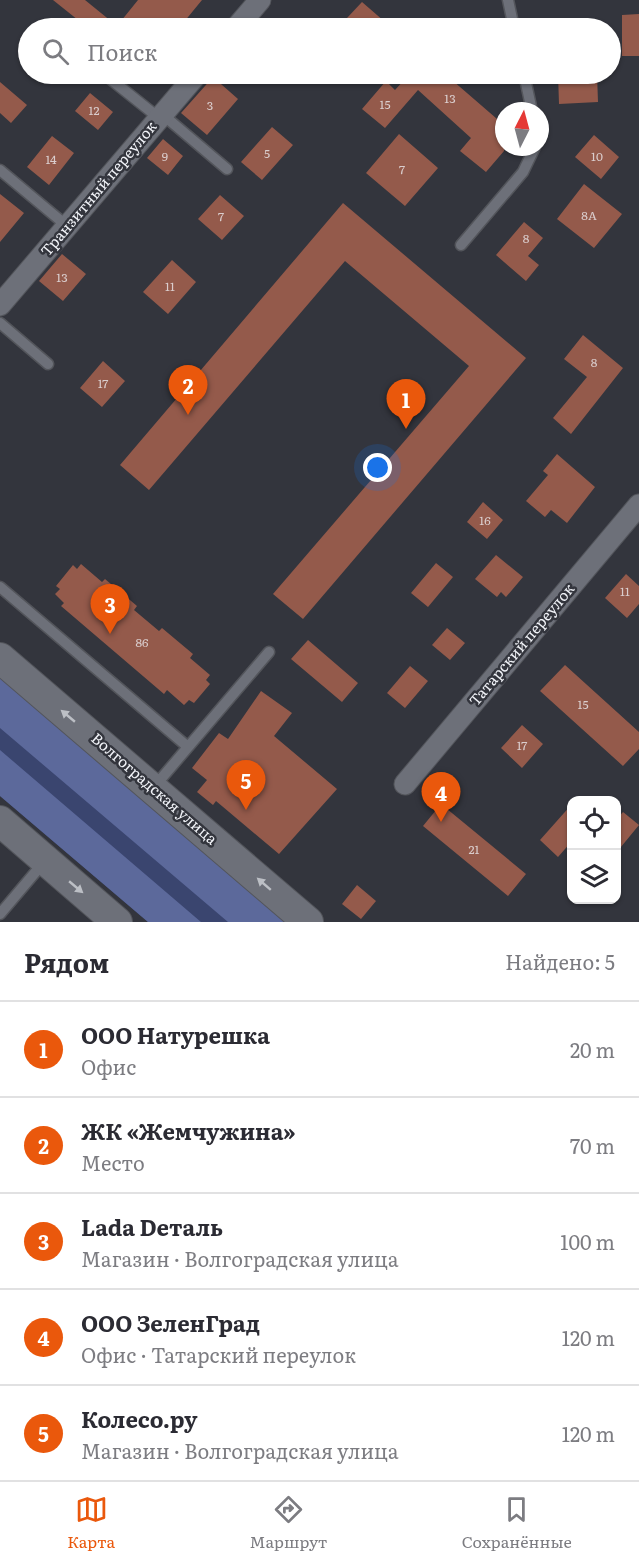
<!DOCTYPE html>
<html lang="ru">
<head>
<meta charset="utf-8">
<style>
	:root { --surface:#fff; --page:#f2f2f3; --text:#2b2b33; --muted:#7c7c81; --line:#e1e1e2; --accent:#ea580c }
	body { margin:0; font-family:Literata,serif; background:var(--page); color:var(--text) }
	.controls { position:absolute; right:18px; bottom:18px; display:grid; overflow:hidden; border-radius:12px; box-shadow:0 2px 4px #0004 }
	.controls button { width:54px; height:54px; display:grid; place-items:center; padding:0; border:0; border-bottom:2px solid var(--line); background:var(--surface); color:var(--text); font:30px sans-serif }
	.compass { position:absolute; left:495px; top:102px; width:54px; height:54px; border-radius:50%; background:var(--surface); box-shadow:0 2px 4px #0004; rotate:6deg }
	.you { position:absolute; left:378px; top:468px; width:21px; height:21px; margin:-15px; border:4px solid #fff; border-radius:50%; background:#1a73e8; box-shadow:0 0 0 9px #1a73e833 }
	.badge { display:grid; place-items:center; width:39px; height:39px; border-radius:50%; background:var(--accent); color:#fff; font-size:20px; font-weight:700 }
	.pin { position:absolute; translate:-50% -50px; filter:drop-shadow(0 2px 3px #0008) }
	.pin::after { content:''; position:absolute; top:32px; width:21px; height:18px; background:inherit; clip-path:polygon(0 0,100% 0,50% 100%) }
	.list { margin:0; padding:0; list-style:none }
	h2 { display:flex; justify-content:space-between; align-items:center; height:78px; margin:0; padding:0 24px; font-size:26px }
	h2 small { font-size:20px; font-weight:400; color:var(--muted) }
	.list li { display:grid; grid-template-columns:39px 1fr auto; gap:18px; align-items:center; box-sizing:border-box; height:96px; padding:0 24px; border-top:2px solid var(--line) }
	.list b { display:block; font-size:22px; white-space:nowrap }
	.list p { margin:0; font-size:20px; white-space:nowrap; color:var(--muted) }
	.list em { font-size:20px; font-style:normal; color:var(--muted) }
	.icon { flex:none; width:33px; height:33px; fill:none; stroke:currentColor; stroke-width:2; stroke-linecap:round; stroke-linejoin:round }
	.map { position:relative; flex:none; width:639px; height:922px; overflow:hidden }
	.search { position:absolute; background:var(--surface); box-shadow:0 2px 4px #0004; left:18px; right:18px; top:18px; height:66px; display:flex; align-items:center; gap:15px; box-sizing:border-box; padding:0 21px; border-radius:33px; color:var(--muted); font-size:22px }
	.sheet { height:558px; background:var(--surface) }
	nav { display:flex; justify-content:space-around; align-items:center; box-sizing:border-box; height:84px; border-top:2px solid var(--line); background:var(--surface); font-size:16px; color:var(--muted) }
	nav a { display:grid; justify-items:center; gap:3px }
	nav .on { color:var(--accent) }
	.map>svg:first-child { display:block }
	.green { fill:#3a456f }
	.forest { fill:#5c699b }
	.building { fill:#945a4b }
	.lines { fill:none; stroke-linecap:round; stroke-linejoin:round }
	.lane-casing { stroke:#53555b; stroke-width:13 }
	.street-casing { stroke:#53555b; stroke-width:23 }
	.secondary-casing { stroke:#53555b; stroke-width:32 }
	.lane { stroke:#6d7079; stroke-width:10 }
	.street { stroke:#6d7079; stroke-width:21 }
	.secondary { stroke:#6d7079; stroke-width:30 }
	.oneway { fill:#bcbfc5 }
	.labels { text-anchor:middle; stroke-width:5; stroke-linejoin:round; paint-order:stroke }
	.number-label { font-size:12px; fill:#dacdcd }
	.street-label { font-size:15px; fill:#f1f3f8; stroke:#33353d }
</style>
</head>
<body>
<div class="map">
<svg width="639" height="922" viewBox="0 0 639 922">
	<rect width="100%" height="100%" fill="#33353d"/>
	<!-- green -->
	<path class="green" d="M0 678 285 922H148L0 796Z"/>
	<!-- forest -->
	<path class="forest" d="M0 678 285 922H228L0 728Z
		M0 750 201 922H148L0 796Z"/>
	<!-- building -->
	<path class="building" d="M53 0H85L117 26 138 0H202L179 28H88Z
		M362 2 392 28H360L347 18Z
		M639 14V56H622V15Z
		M399 74H445L504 125V151L486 172 460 151 471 138 418 90 385 128 362 109 386 81 395 90 405 79Z
		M558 74H597L598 102 559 104Z
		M213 77 238 99 207 135 181 113Z
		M0 82 27 105 11 123 0 113Z
		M90 93 113 112 98 130 75 111Z
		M272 127 293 145 262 180 241 162Z
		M399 134 438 168 405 206 366 173Z
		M594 135 619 157 601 179 575 157Z
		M52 136 74 153 49 185 27 167Z
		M163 139 183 156 168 175 147 158Z
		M584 184 622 214 594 248 557 219Z
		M0 194 24 213 0 242Z
		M220 195 244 216 222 240 198 219Z
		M343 203 526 358 303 619 273 594 469 366 345 261 149 490 120 465Z
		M524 222 543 238 528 256 539 265 526 281 496 255Z
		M62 254 86 274 63 301 39 281Z
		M172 260 196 282 168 314 143 292Z
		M583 335 623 368 571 434 553 418 587 377 564 359Z
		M103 361 125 381 102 407 80 388Z
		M557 454 595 487 567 523 551 510 545 517 526 501 548 475 543 471Z
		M483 502 503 520 487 539 467 522Z
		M496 555 523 577 506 597 501 592 497 597 475 579Z
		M436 563 453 577 428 607 411 593Z
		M81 564 102 582 105 579 137 606 134 610 159 631 162 628 193 654 190 658 210 675 206 680 210 684 194 703 189 700 184 705 167 690 164 694 61 606 64 603 55 594 60 589 56 586 73 565 77 569Z
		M626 574 639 586V604L627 618 605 598Z
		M447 628 465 643 450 660 432 645Z
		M308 640 358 683 342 702 291 659Z
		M565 665 639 732V749L623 766 540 691Z
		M410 666 428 681 405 708 387 693Z
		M261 691 292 713 274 736 337 789 279 854 216 801 213 805 197 792 207 780 192 768 219 733 228 739Z
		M522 725 543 744 522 768 501 748Z
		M441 804 526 874 508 896 423 826Z
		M572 804V841L558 857 540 840Z
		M623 812 639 825 616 853V820Z
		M357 885 376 901 361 919 342 904Z"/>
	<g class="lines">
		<defs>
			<path id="lane" d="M508 0 514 28
				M104 74 159 118
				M524 74 532 111
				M162 114 227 169
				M0 170 67 226
				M461 245 523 172 535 147
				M0 323 48 364
				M0 587 188 747
				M154 787 269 652
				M0 914 44 862"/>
			<path id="street" d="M236 28 260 0
				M0 305 197 74
				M405 784 639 505"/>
			<path id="secondary" d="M0 658 308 922
				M0 821 117 922"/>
		</defs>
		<!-- lane casing -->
		<use href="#lane" class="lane-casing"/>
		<!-- street casing -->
		<use href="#street" class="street-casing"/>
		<!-- secondary casing -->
		<use href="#secondary" class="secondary-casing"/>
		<!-- lane -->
		<use href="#lane" class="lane"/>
		<!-- street -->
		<use href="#street" class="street"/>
		<!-- secondary -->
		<use href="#secondary" class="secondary"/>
	</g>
	<!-- one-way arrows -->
	<defs><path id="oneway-solid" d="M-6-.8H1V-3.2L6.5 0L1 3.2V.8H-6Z" transform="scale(1.5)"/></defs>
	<g class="oneway">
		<use href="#oneway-solid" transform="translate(68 716) rotate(-140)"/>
		<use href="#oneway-solid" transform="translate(264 884) rotate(-139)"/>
		<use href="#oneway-solid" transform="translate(76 887) rotate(40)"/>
	</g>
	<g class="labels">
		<!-- number labels -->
		<g class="number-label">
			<text x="450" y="103">13</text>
			<text x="385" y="109">15</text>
			<text x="210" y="110">3</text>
			<text x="94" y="115">12</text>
			<text x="267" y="158">5</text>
			<text x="165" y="161">9</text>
			<text x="597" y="161">10</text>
			<text x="51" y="164">14</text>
			<text x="402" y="174">7</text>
			<text x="589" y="220">8А</text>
			<text x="221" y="221">7</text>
			<text x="526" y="243">8</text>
			<text x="62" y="282">13</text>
			<text x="170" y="291">11</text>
			<text x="594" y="367">8</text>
			<text x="103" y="388">17</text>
			<text x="485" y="525">16</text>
			<text x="625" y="596">11</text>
			<text x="142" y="647">86</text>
			<text x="583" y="709">15</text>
			<text x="522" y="750">17</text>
			<text x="474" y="854">21</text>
		</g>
		<!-- street labels -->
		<g class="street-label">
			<text transform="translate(99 189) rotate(-50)" y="5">Транзитный переулок</text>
			<text transform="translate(522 645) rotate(-50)" y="5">Татарский переулок</text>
			<text transform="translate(154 789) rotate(41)" y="5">Волгоградская улица</text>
		</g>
	</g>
</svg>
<div class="controls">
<button><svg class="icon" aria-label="locate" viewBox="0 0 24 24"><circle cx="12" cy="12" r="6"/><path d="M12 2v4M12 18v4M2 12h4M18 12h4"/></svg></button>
<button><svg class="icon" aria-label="layers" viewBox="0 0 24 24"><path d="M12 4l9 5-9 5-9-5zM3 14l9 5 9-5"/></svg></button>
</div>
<svg class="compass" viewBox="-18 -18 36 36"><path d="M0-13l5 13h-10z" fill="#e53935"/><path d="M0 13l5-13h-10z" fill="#7c7c81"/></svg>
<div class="you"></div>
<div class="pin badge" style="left:406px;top:429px">1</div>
<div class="pin badge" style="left:188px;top:415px">2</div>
<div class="pin badge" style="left:110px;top:634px">3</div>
<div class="pin badge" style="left:441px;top:822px">4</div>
<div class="pin badge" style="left:246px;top:810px">5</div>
<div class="search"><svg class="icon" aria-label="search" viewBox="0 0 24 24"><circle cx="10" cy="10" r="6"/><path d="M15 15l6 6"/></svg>Поиск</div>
</div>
<section class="sheet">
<h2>Рядом<small>Найдено: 5</small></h2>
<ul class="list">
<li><span class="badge">1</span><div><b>ООО Натурешка</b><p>Офис</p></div><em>20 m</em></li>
<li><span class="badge">2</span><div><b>ЖК «Жемчужина»</b><p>Место</p></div><em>70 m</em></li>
<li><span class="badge">3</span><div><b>Lada Dеталь</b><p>Магазин · Волгоградская улица</p></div><em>100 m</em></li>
<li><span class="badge">4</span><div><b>ООО ЗеленГрад</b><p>Офис · Татарский переулок</p></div><em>120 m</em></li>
<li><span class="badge">5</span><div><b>Колесо.ру</b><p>Магазин · Волгоградская улица</p></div><em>120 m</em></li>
</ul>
</section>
<nav>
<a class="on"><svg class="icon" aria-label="map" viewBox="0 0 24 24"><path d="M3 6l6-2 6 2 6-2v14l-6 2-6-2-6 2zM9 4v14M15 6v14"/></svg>Карта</a>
<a><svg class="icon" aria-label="directions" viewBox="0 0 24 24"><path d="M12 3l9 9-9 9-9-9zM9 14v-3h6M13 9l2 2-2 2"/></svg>Маршрут</a>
<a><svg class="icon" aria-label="saved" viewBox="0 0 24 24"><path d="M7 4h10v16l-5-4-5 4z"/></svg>Сохранённые</a>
</nav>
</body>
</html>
